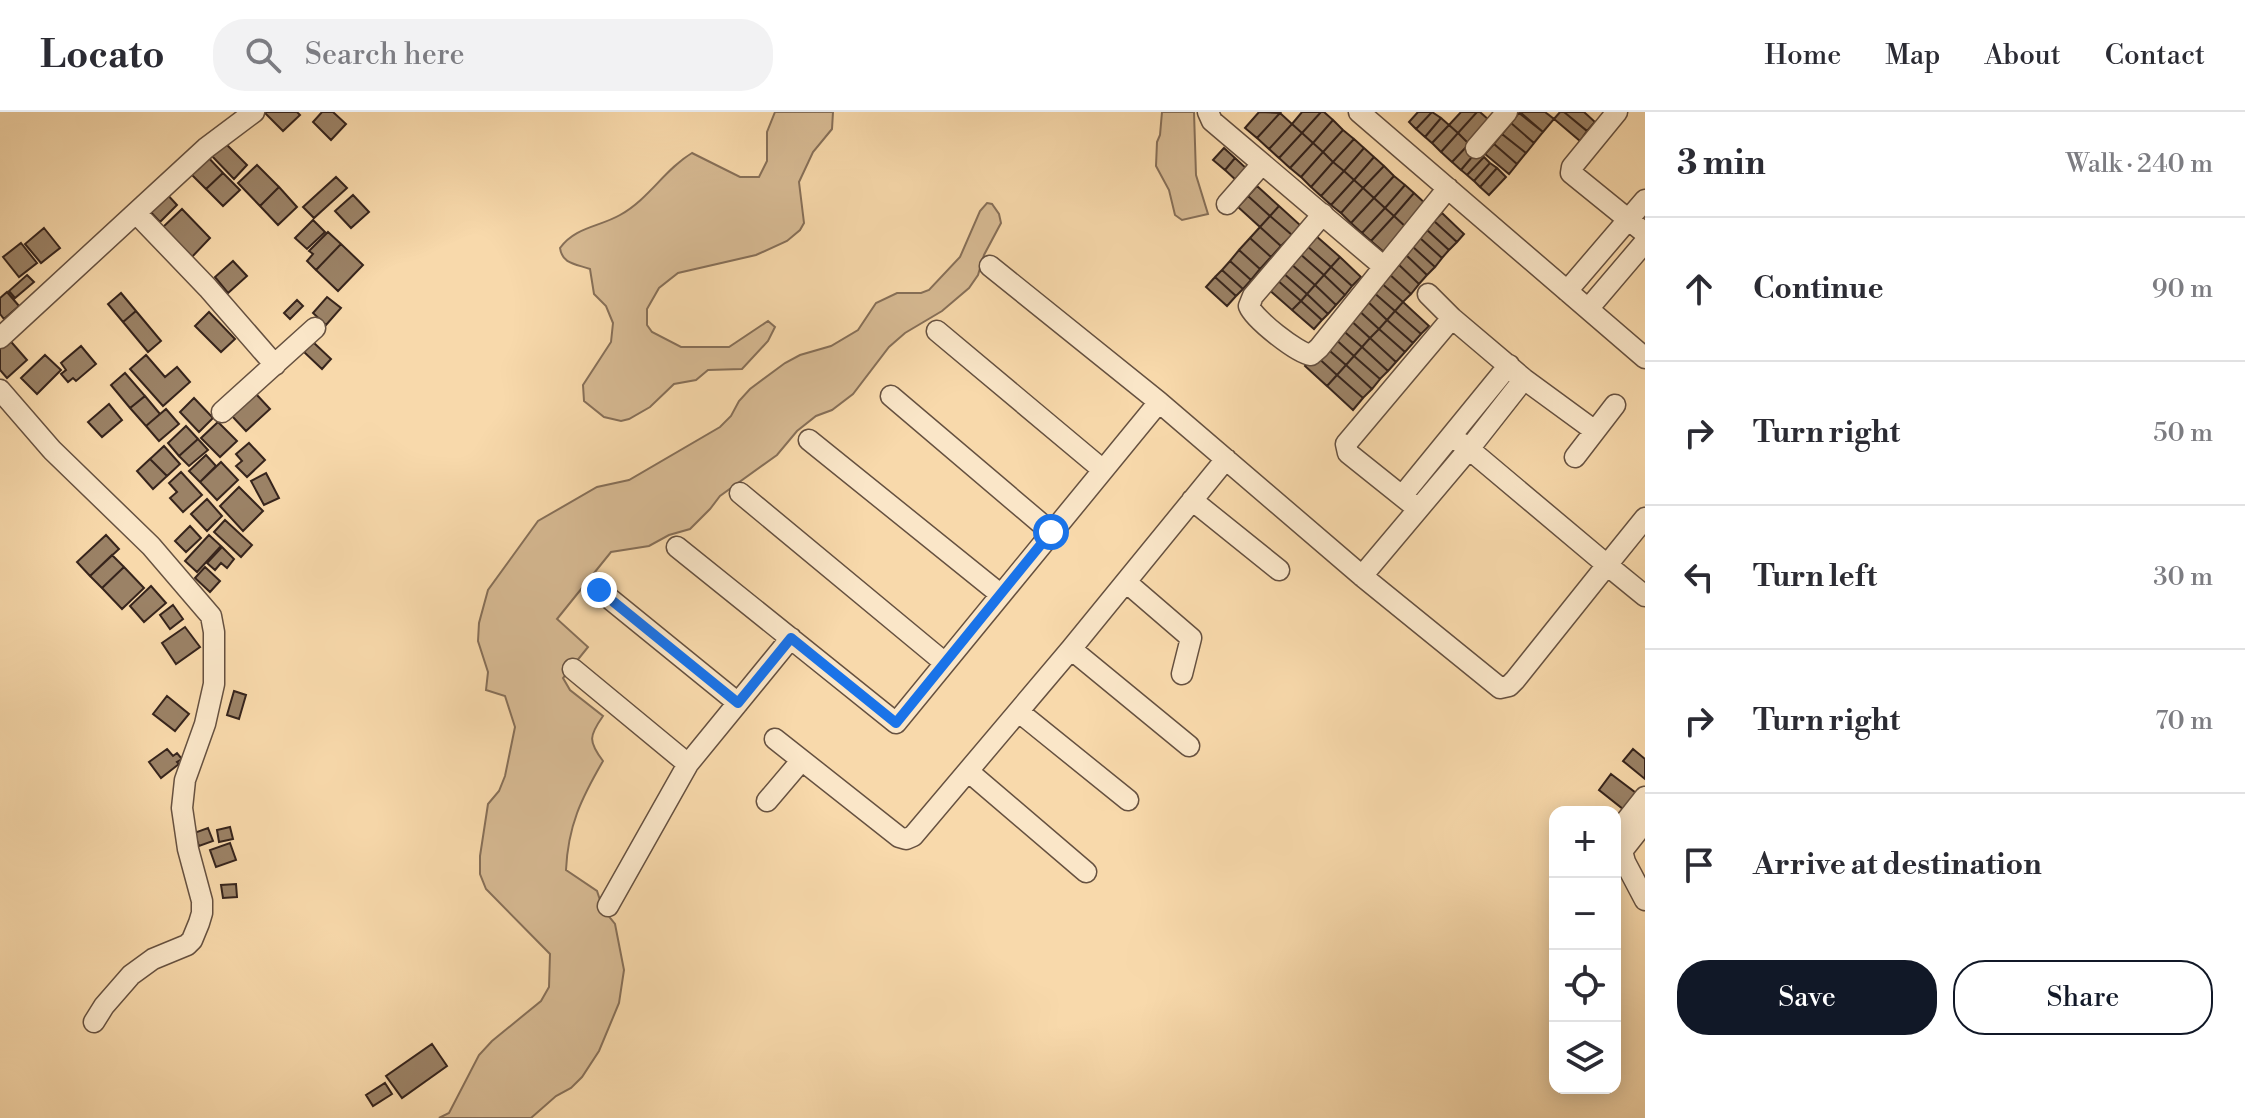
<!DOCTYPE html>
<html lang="en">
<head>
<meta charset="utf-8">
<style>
	:root { --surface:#fff; --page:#f2f2f3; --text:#2b2b33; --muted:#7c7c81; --line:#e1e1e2; --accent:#111827 }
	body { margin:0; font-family:"Libre Bodoni",serif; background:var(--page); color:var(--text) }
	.controls { position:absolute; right:24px; bottom:24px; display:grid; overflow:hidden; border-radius:16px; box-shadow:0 4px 20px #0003 }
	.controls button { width:72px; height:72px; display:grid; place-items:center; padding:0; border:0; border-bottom:2px solid var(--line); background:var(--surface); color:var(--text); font:40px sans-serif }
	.stop { position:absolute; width:24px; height:24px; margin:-18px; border:6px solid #1a73e8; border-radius:50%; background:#fff }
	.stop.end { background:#1a73e8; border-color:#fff; box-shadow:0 2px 8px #0008 }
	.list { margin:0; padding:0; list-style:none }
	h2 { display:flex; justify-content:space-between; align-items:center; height:104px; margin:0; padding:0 32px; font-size:34px }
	h2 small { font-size:26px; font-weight:400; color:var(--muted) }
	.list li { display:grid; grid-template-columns:52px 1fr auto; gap:24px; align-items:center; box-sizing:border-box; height:144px; padding:0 32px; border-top:2px solid var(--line) }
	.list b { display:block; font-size:30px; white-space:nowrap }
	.list em { font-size:26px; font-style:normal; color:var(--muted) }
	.actions { display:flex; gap:16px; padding:24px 32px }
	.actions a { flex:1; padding:18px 0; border:2px solid var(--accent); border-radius:32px; text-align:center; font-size:28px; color:var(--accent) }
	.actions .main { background:var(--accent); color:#fff }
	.icon { flex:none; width:44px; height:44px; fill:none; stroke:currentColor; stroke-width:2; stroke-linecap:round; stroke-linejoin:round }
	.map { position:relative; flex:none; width:1645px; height:1006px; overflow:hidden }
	header { display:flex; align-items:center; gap:48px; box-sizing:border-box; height:112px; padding:0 40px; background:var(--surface); border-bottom:2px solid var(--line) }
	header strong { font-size:38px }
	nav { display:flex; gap:44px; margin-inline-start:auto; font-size:28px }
	.search { width:560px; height:72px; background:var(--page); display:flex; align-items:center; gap:20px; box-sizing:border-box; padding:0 28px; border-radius:32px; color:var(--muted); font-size:30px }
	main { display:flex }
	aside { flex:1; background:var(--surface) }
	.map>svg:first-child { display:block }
	.green { fill:#d7ba93; stroke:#866f58; stroke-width:2 }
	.building { fill:#9b8266; stroke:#36241c; stroke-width:2 }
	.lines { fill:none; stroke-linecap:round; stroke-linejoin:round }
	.minor-casing { stroke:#665140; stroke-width:23 }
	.minor { stroke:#fae6c8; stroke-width:20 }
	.route { stroke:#1a73e8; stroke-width:10 }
</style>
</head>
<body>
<header>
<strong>Locato</strong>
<div class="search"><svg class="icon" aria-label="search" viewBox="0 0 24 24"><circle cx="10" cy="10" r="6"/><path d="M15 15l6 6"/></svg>Search here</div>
<nav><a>Home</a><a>Map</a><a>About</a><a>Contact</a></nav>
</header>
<main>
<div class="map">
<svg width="1645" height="1006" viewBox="0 0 1645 1006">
	<rect width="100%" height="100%" fill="#f8d9ab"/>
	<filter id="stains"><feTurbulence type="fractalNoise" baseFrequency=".0025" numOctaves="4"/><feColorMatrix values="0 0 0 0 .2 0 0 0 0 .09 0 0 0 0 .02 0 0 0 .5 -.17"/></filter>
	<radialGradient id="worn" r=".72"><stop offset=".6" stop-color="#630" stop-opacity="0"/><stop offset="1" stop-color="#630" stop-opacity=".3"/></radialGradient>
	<!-- green -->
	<path class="green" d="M775 0H833L832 17 813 40 799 70 804 111 800 118 787 129 756 143 678 161 659 176 647 197V213L652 220 681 235H729L768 209 775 215 768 229 742 257 708 258 696 268 674 272 650 295 629 307 621 309 604 305 584 289 583 273 611 230 613 211 606 194 594 182 590 157C576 152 562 152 560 136 575 115 599 115 620 103 649 87 665 57 692 41L740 65H759L767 49V20Z
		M1162 0H1194L1196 63 1208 102 1182 108 1175 103 1169 78 1156 54 1157 30 1160 23Z
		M987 91 992 92 999 102 1001 111 984 143 978 163 969 176 942 199 905 221 889 235 853 282 832 298 816 304 797 319 777 343 720 384 710 397 690 417 669 423 649 434 611 440 557 507 588 535 563 566 570 578 603 604C589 624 588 629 603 649 581 687 568 714 566 758L597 779 603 797 615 812 624 858 619 891 599 939 582 965 571 976 556 984 531 1006H439L449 1001 479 943 492 929 541 889 549 875 550 842 486 777 480 762V744L488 692 499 679 505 664 515 615 505 584 486 578 488 560 478 529 479 511 488 478 538 409 597 375 629 368 720 315 731 304 739 289 750 277 785 251 800 243 831 234 858 218 876 191 897 181H921L929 178 960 145 980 99Z"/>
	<!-- building -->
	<path class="building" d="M264 0H297L300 3 283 19Z
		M322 0H333L346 12 331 28 313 10Z
		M1259 0 1280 1 1257 26 1245 16Z
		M1302 0H1321L1302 21 1292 12Z
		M1321 0H1324L1333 8 1313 31 1302 21Z
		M1418 0H1432L1416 17 1409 10Z
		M1432 0 1441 6 1425 25 1416 17Z
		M1461 0H1477L1458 21 1449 13Z
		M1477 0H1480L1490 9 1469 32 1458 21Z
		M1520 0H1545L1554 7 1543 20Z
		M1560 0H1564L1587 19 1580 29 1554 7Z
		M1564 0H1584L1595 10 1587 19Z
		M1280 1 1292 12 1269 37 1257 26Z
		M1519 1 1543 20 1534 31 1511 11Z
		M1441 6 1449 13 1432 31 1425 25Z
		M1333 8 1343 18 1323 40 1313 31Z
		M1511 11 1534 31 1526 41 1502 22Z
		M1292 12 1302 21 1279 46 1269 37Z
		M1449 13 1458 21 1441 40 1432 31Z
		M1343 18 1354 27 1333 50 1323 40Z
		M1302 21 1313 31 1290 56 1279 46Z
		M1458 21 1469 32 1452 50 1441 40Z
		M1502 22 1526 41 1517 52 1494 32Z
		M1354 27 1364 36 1344 59 1333 50Z
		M223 29 247 53 234 67 210 42Z
		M1313 31 1323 40 1301 65 1290 56Z
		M1469 32 1477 39 1461 58 1452 50Z
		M1494 32 1517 52 1509 62 1485 42Z
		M1224 36 1235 46 1225 58 1213 48Z
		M1364 36 1374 45 1354 68 1344 59Z
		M1477 39 1484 45 1467 63 1461 58Z
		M1323 40 1333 50 1311 75 1301 65Z
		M204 41 223 61 206 77 187 58Z
		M1374 45 1384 54 1363 76 1354 68Z
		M1484 45 1490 51 1474 69 1467 63Z
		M1235 46 1248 58 1238 70 1225 58Z
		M1333 50 1344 59 1321 84 1311 75Z
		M1490 51 1497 56 1480 75 1474 69Z
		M257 53 279 75 260 94 238 71Z
		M1384 54 1394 64 1374 86 1363 76Z
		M1497 56 1506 65 1489 83 1480 75Z
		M1344 59 1354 68 1331 93 1321 84Z
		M223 61 240 78 223 94 206 77Z
		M1394 64 1405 73 1385 96 1374 86Z
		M336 65 347 76 314 106 303 95Z
		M1354 68 1363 76 1341 101 1331 93Z
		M1405 73 1414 81 1394 104 1385 96Z
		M1257 74 1279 94 1270 104 1248 84Z
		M279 75 297 95 278 113 260 94Z
		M1363 76 1374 86 1351 111 1341 101Z
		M164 79 177 93 160 110 146 95Z
		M1414 81 1428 94 1407 116 1394 104Z
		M353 83 369 100 351 116 335 99Z
		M1248 84 1270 104 1260 115 1238 95Z
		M1374 86 1385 96 1362 121 1351 111Z
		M1279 94 1300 113 1292 123 1270 104Z
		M1385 96 1394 104 1371 129 1362 121Z
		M182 97 210 126 190 147 162 116Z
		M1442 101 1464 122 1457 130 1434 109Z
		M1270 104 1292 123 1281 134 1260 115Z
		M1394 104 1407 116 1385 141 1371 129Z
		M313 108 325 120 307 137 295 126Z
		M1434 109 1457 130 1449 138 1427 118Z
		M1260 115 1281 134 1271 145 1250 126Z
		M44 116 60 136 41 151 25 132Z
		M1427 118 1449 138 1442 146 1420 126Z
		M328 120 341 132 316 158 307 149 313 142 309 139Z
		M1315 123 1340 145 1331 155 1306 133Z
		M1250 126 1271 145 1260 157 1239 138Z
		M1420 126 1442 146 1435 155 1412 134Z
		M21 131 37 151 19 165 3 145Z
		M341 132 363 153 338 179 316 158Z
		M1306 133 1331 155 1324 163 1299 141Z
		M1412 134 1435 155 1427 163 1405 142Z
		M1239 138 1260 157 1251 168 1230 149Z
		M1299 141 1324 163 1315 173 1290 151Z
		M1405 142 1427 163 1419 172 1397 151Z
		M1340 145 1361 165 1352 174 1331 155Z
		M233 149 247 164 228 181 215 165Z
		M1230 149 1251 168 1243 177 1222 158Z
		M1290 151 1315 173 1307 182 1282 160Z
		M1397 151 1419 172 1411 182 1388 161Z
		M1331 155 1352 174 1345 183 1324 163Z
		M1222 158 1243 177 1236 184 1215 165Z
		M1282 160 1307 182 1301 189 1276 167Z
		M1388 161 1411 182 1403 190 1380 170Z
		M27 163 34 170 15 186 9 179Z
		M1324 163 1345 183 1336 193 1315 173Z
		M1215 165 1236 184 1227 194 1206 175Z
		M1276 167 1301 189 1292 198 1267 176Z
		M1380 170 1403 190 1395 199 1372 179Z
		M1315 173 1336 193 1328 202 1307 182Z
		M1372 179 1395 199 1387 208 1365 187Z
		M7 180 19 194 4 207 0 202V186Z
		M121 181 136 199 123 210 108 192Z
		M1307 182 1328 202 1322 208 1301 189Z
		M327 185 341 196 326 213 313 201Z
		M1365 187 1387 208 1379 217 1356 196Z
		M297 188 303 194 290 207 284 201Z
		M1301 189 1322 208 1314 217 1292 198Z
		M1403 190 1429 214 1421 222 1395 199Z
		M1356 196 1379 217 1370 226 1348 206Z
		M136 199 161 229 148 240 123 210Z
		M1395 199 1421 222 1413 231 1387 208Z
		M209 200 235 227 221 240 195 214Z
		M1348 206 1370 226 1362 235 1339 215Z
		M1387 208 1413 231 1405 240 1379 217Z
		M1339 215 1362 235 1354 244 1332 224Z
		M1379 217 1405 240 1396 250 1370 226Z
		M6 224 27 248 7 266 0 258V230Z
		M1332 224 1354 244 1346 253 1323 233Z
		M1370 226 1396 250 1388 259 1362 235Z
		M313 230 331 247 322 257 304 240Z
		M1323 233 1346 253 1337 263 1315 243Z
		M81 234 96 252 76 269 73 266 68 270 61 262 66 258 61 251Z
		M1362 235 1388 259 1380 267 1354 244Z
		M45 243 61 258 37 282 21 266Z
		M146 243 165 265 177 255 190 270 163 294 130 257Z
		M1315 243 1337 263 1327 274 1305 254Z
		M1354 244 1380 267 1372 277 1346 253Z
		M1346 253 1372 277 1363 286 1337 263Z
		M125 261 145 284 130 296 111 273Z
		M1337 263 1363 286 1353 298 1327 274Z
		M256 282 270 297 246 319 232 304Z
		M145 284 160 302 146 314 130 296Z
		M194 286 213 306 199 320 180 300Z
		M109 292 122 308 102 325 88 310Z
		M166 297 179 312 159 329 146 314Z
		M218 310 237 329 220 345 201 326Z
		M186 314 198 327 179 344 168 331Z
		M198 327 208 338 189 354 179 344Z
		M249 331 265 348 247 365 236 354 242 349 236 342Z
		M164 334 180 352 167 364 150 347Z
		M206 343 216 354 200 370 189 359Z
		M150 347 167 364 153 377 137 359Z
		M221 350 238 368 217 388 200 370Z
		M181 360 202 383 183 400 170 386 177 380 169 371Z
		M266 361 279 386 264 393 251 369Z
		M239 375 263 399 243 419 220 394Z
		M207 387 222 404 207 419 191 402Z
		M225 408 252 433 241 445 214 420Z
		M190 414 201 426 186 440 175 429Z
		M106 423 119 437 90 464 77 450Z
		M209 423 221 434 197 460 185 449Z
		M222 435 234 447 227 456 221 451 215 458 207 451Z
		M112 443 124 455 102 476 90 464Z
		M124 455 144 476 122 497 102 476Z
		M205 455 220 469 210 480 195 466Z
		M151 474 166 491 144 510 130 494Z
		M173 493 183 507 170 517 160 503Z
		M185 515 200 535 176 552 162 531Z
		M234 579 246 583 239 607 227 603Z
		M167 584 189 602 175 619 153 602Z
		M167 637 173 644 177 641 182 647 177 650 179 652 161 666 149 650Z
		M1633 637 1645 647V667L1623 649Z
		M1611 662 1636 681 1623 697 1599 678Z
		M230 715 233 727 219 730 217 718Z
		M208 716 213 729 199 734 194 721Z
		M230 731 236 748 216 755 210 738Z
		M236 772 237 785 223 786 221 773Z
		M432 932 447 954 402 986 386 964Z
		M385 971 392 982 373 994 366 983Z"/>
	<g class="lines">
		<defs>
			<path id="minor" d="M1208 0 1212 9 1384 155 1448 76
				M1359 0 1645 246
				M1617 0 1572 55 1571 61 1645 121
				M1476 36 1507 0
				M1227 92 1262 52
				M136 101 208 176 275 253
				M1323 102 1253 184 1249 194C1254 207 1297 241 1311 243L1319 236 1384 155
				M990 154 1159 290
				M1567 179 1645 88
				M1428 182 1452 206
				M1588 197 1645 130
				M937 219 1103 358
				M0 226 206 36 254 0
				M0 278 52 338 151 434 211 504 214 520V572L205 612 185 668 182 696 188 737 202 789V801L199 811 192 828 187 833 153 847 131 863 104 894 94 910
				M891 284 1051 420
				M222 300 315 216
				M1595 319 1615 293
				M809 328 1000 482
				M1461 331 1469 337 1524 267
				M740 381 945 551
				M1402 384 1509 253
				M1192 388 1279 458
				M1418 397 1348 341 1346 332 1452 206 1524 267 1595 319 1575 345
				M677 435 896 611 1159 290 1362 464 1500 576 1509 574 1515 568 1607 453 1645 484
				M1362 464 1469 337 1607 453 1645 406
				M1126 470 1191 526 1182 562
				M599 478 738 591
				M1071 537 1189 634
				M573 557 688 652 791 526
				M1019 600 1128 688
				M775 627 899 725 906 727 913 724 1071 537 1226 347
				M969 660 1086 760
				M767 689 801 649
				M1615 723 1645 685
				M1615 736 1622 739 1625 750 1645 788
				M1622 739 1645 710
				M608 794 688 652"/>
		</defs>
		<!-- minor casing -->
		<use href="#minor" class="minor-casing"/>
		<!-- minor -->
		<use href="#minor" class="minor"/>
	</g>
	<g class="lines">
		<!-- route -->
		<path class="route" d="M599 478 738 591 791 526 896 611 1051 420"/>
	</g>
	<rect width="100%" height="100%" filter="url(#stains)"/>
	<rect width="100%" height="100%" fill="url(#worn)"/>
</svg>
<div class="controls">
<button>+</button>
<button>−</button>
<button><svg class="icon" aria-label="locate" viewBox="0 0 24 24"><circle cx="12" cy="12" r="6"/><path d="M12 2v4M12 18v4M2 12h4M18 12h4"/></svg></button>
<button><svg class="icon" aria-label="layers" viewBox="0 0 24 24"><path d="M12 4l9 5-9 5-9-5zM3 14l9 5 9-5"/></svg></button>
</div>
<div class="stop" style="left:1051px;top:420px"></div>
<div class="stop end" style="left:599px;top:478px"></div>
</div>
<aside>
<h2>3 min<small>Walk · 240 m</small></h2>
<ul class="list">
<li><svg class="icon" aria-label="ahead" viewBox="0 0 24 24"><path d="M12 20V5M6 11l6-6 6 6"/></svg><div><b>Continue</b></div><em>90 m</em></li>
<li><svg class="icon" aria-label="right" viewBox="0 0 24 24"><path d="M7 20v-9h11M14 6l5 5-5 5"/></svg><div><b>Turn right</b></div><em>50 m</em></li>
<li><svg class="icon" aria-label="left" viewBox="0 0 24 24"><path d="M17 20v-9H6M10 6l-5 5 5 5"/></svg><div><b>Turn left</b></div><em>30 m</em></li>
<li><svg class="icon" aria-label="right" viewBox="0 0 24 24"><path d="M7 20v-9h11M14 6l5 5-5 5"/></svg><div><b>Turn right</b></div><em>70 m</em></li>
<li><svg class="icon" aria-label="arrive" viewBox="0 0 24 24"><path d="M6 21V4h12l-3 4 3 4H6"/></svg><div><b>Arrive at destination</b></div></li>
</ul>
<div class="actions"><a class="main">Save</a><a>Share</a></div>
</aside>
</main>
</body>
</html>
